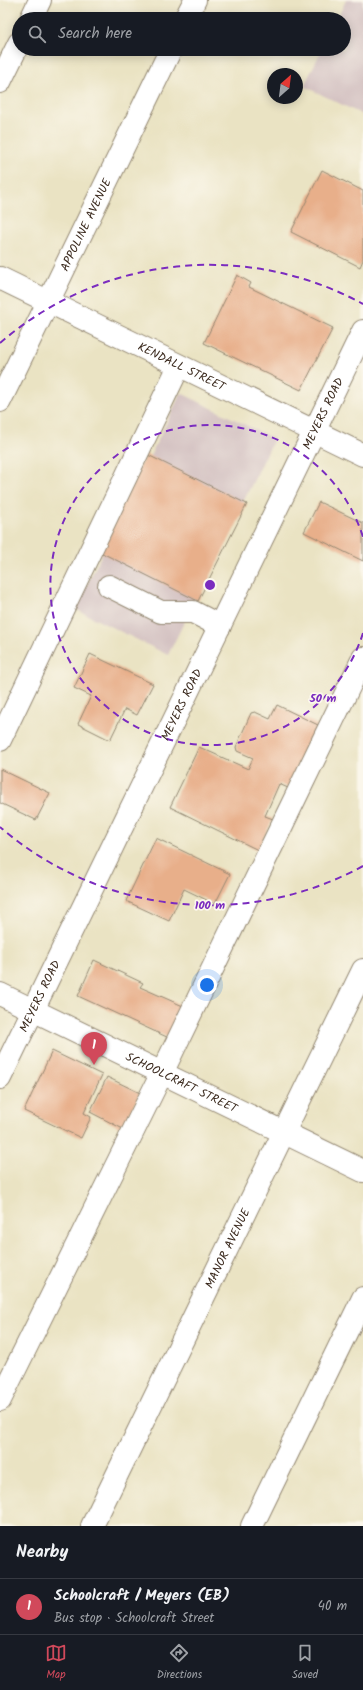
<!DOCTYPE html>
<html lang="en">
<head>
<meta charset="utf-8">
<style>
	:root { --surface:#171b24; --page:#242831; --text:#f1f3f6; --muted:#9ea1a6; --line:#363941; --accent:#d1495b }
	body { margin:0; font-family:Kalam,sans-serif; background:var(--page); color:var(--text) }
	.compass { position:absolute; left:267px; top:68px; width:36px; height:36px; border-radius:50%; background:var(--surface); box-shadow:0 2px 10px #0003; rotate:28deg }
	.you { position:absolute; left:207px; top:985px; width:14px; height:14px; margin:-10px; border:3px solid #fff; border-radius:50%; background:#1a73e8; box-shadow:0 0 0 6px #1a73e833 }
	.badge { display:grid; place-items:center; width:26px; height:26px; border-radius:50%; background:var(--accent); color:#fff; font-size:13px; font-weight:700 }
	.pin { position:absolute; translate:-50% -33px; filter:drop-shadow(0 1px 2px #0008) }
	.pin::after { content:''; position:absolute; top:21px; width:14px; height:12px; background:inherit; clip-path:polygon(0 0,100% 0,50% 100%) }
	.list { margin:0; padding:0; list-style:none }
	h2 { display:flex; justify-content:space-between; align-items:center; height:52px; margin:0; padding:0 16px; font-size:17px }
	h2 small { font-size:13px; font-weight:400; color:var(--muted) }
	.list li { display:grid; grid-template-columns:26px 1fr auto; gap:12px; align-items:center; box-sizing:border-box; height:56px; padding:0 16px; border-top:1px solid var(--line) }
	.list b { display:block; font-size:15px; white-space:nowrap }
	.list p { margin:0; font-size:13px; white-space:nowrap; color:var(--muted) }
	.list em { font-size:13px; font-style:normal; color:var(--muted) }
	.icon { flex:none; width:22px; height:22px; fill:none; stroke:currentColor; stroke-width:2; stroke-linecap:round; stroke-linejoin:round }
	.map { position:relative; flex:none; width:363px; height:1526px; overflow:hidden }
	.search { position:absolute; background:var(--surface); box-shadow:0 2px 10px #0003; left:12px; right:12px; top:12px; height:44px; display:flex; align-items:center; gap:10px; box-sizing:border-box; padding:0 14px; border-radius:22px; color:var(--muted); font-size:15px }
	.sheet { height:108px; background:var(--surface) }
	nav { display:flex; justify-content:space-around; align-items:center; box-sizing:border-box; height:56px; border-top:1px solid var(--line); background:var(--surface); font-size:11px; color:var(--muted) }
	nav a { display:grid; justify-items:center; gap:2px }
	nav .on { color:var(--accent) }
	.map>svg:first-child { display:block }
	.industrial { fill:#d2bfc0 }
	.building { fill:#e8af8a }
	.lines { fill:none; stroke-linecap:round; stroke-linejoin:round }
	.minor-casing { stroke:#928670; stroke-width:24 }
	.minor { stroke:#fff; stroke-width:22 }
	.ring { fill:none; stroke:#7b2cbf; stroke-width:2; stroke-dasharray:7 5 }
	.labels { text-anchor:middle; stroke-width:3.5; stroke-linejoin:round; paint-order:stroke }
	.street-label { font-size:12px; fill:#3b2a1e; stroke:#fbf7ec }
	.centre { fill:#7b2cbf; stroke:#fbf7ec; stroke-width:2 }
	.ring-label { font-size:12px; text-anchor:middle; font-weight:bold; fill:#7b2cbf; stroke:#fbf7ec; stroke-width:3.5; stroke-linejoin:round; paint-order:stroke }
</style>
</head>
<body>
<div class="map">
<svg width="363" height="1526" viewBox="0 0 363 1526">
	<rect width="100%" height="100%" fill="#fbf7ec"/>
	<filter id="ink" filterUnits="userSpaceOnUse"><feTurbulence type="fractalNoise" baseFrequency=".025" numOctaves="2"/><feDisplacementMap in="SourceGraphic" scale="8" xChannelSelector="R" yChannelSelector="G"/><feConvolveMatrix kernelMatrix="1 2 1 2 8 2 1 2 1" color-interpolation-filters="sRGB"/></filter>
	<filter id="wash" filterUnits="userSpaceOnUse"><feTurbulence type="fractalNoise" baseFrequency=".012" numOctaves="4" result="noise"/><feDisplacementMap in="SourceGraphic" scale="16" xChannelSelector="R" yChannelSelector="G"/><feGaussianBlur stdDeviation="0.9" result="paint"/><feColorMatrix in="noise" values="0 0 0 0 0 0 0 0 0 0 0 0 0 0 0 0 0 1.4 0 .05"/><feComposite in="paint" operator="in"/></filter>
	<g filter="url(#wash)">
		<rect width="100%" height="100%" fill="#eae3c3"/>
		<!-- industrial -->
		<path class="industrial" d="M346 0H363V115L304 86 322 49H344V19H337Z
			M181 393 274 439 168 655 75 609Z"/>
		<g id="blocks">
			<!-- building -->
			<path class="building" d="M322 170 363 191V260L360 267 291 232Z
				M237 275 251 283 249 287 333 328 301 390 204 343Z
				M146 454 247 504 198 601 98 551Z
				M319 502 363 523V561L304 532Z
				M90 654 153 684 137 715 125 709 110 740 78 724 91 696 74 688Z
				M277 705 318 725 288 788 279 784 265 816 273 819 258 850 170 807 199 747 248 769 253 758 237 751 236 747 251 713 255 712 270 719Z
				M0 769 50 793 36 820 0 803Z
				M156 838 230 874 215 904 184 889 169 921 126 901Z
				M94 960 143 983 140 987 183 1006 169 1038 78 996Z
				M52 1051 102 1075 84 1113 91 1117 81 1138 24 1111Z
				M107 1077 140 1093 123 1129 90 1112Z"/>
		</g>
	</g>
	<g filter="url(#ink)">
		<use href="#blocks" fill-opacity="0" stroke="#928670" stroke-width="1"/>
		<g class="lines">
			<defs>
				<g id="minor">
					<path d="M31 19 40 0"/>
					<path d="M185 19 195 0"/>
					<path d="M0 82 19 43"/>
					<path id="s1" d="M0 278 363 455"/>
					<path id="s2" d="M0 401 171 49"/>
					<path d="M109 586 161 612H193L220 626"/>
					<path d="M0 740 179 366"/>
					<path id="s3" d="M0 994 363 1171"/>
					<path id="s4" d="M0 1078 363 331"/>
					<path d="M0 1400 162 1073 363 658"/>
					<path id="s5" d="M92 1526 363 970"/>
					<path d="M252 1526 363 1298"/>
				</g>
			</defs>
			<!-- minor casing -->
			<use href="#minor" class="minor-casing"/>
			<!-- minor -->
			<use href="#minor" class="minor"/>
		</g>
	</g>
	<!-- distance rings -->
	<g class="ring">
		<path d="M363 633A160 160 0 1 1 363 537"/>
		<path d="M363 866A320 320 0 0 1 0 827M0 343A320 320 0 0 1 363 304"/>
	</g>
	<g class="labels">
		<!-- street labels -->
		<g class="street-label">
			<text dy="4" stroke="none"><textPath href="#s2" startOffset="196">APPOLINE AVENUE</textPath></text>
			<text dy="4" stroke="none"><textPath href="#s1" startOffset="202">KENDALL STREET</textPath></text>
			<text dy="4" stroke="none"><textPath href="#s4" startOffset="739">MEYERS ROAD</textPath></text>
			<text dy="4" stroke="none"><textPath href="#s4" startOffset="415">MEYERS ROAD</textPath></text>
			<text dy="4" stroke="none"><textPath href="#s4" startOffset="91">MEYERS ROAD</textPath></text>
			<text dy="4" stroke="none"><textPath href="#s3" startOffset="202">SCHOOLCRAFT STREET</textPath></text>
			<text dy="4" stroke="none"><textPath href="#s5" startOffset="309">MANOR AVENUE</textPath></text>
		</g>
	</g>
	<circle cx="210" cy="585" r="6" class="centre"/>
	<g class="ring-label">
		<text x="323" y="702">50 m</text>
		<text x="210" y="909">100 m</text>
	</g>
</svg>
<svg class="compass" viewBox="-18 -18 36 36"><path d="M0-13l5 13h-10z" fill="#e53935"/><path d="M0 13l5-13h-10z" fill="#9ea1a6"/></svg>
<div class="you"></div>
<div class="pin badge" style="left:94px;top:1065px">1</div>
<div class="search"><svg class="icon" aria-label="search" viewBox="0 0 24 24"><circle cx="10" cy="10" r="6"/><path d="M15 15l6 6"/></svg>Search here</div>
</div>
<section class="sheet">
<h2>Nearby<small></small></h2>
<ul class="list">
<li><span class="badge">1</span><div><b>Schoolcraft / Meyers (EB)</b><p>Bus stop · Schoolcraft Street</p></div><em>40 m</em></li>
</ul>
</section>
<nav>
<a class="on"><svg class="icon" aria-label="map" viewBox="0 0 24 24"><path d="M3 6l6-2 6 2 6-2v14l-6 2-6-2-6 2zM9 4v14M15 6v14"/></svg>Map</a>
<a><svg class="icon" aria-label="directions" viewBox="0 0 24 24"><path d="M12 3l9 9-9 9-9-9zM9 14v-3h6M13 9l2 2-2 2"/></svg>Directions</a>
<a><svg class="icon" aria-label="saved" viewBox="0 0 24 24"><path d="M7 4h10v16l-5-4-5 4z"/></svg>Saved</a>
</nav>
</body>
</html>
